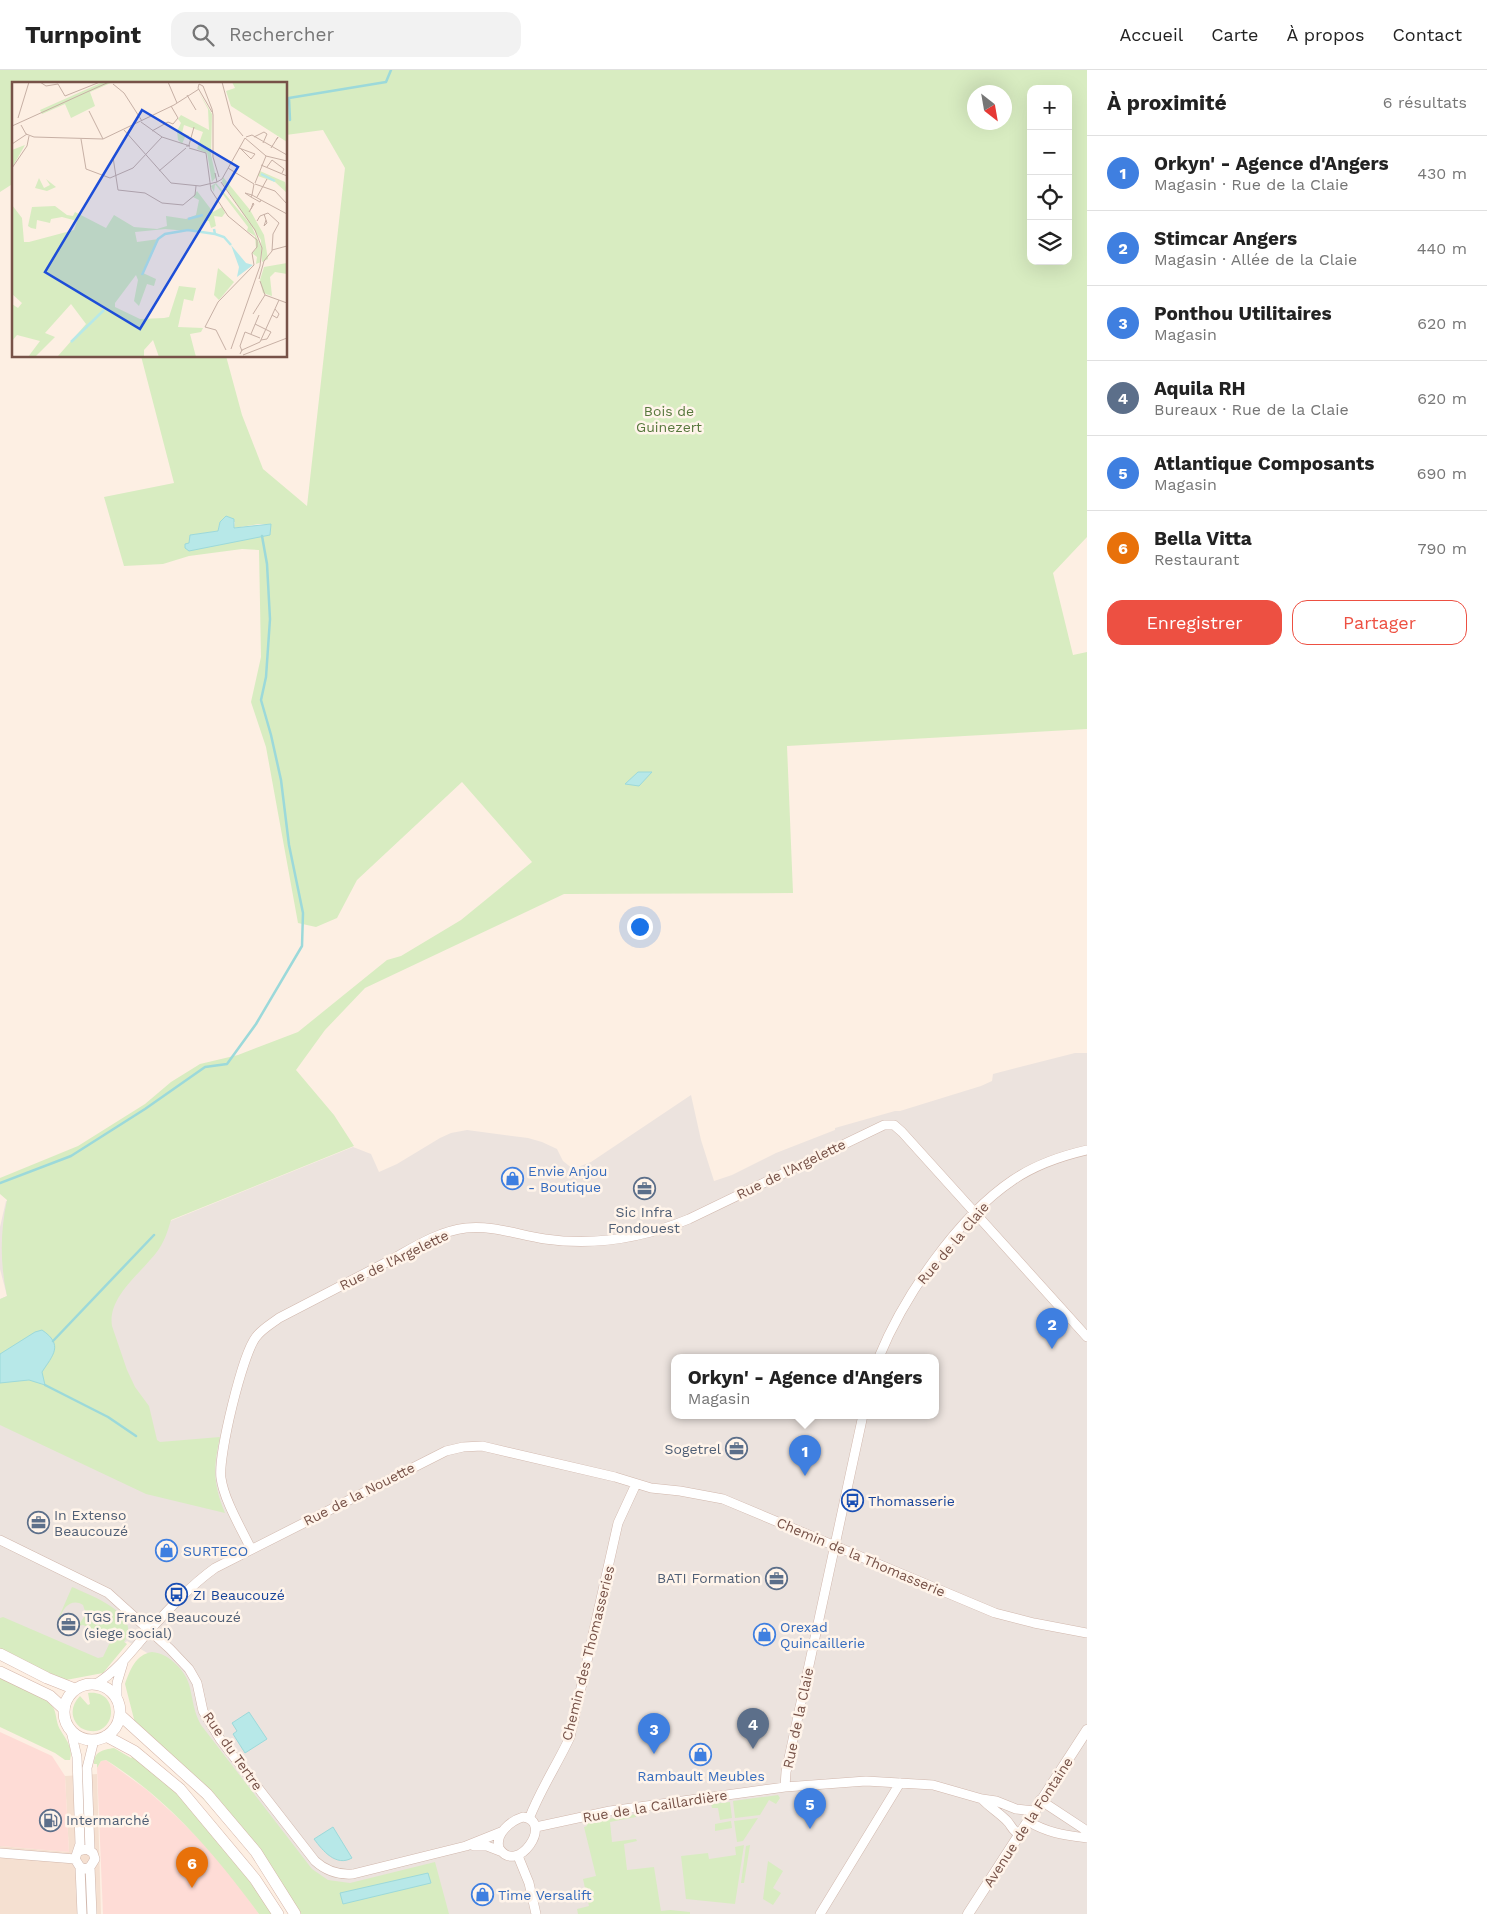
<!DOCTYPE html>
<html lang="fr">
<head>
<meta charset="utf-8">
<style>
	:root { --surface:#fff; --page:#f2f2f2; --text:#222; --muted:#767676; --line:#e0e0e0; --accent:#ed5042 }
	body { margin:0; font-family:"Work Sans",sans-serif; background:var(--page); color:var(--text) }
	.controls { position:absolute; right:15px; top:15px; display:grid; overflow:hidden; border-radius:10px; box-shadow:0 5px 20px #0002 }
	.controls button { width:45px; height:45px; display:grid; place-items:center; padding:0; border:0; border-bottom:1px solid var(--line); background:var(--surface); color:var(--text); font:25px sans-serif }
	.compass { position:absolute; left:967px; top:15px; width:45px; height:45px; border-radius:50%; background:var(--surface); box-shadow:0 5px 20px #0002; rotate:149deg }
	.you { position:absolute; left:639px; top:856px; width:18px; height:18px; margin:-12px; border:4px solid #fff; border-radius:50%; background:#1a73e8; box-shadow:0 0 0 8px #1a73e833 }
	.badge { display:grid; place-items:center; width:32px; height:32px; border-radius:50%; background:var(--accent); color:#fff; font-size:16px; font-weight:700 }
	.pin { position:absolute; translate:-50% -41px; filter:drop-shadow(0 1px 2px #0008) }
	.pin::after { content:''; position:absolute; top:26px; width:18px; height:15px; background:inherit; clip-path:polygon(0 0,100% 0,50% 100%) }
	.popup { position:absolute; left:671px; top:1284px; width:268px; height:65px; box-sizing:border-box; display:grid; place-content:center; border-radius:10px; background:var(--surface); filter:drop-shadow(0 1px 4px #0005); font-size:16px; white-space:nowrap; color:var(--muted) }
	.popup b { font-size:19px; color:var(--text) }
	.popup::after { content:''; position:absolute; left:50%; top:100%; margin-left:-10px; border:10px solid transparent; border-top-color:var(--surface) }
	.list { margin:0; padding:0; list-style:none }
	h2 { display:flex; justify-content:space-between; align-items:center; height:65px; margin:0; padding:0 20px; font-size:21px }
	h2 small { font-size:16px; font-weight:400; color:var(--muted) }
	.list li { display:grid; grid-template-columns:32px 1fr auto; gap:15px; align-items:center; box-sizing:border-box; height:75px; padding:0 20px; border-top:1px solid var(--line) }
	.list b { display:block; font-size:19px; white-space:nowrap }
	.list p { margin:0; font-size:16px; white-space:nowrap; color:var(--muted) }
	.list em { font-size:16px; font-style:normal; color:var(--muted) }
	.actions { display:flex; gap:10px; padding:15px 20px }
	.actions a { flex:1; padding:11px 0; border:1px solid var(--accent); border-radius:15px; text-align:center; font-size:18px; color:var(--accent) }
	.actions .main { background:var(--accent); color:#fff }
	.icon { flex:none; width:28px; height:28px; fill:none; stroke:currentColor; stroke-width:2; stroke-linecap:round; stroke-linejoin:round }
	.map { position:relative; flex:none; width:1087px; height:1844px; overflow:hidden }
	header { display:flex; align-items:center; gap:30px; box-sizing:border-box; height:70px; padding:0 25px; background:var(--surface); border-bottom:1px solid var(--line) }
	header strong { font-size:24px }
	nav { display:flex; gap:28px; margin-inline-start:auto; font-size:18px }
	.search { width:350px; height:45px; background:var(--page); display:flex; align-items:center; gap:12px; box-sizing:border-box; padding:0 18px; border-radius:15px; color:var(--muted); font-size:19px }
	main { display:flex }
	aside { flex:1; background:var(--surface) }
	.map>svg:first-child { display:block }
	.residential { fill:#f5e0d1 }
	.commercial { fill:#fedcd6 }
	.industrial { fill:#ece3de; fill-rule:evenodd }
	.green { fill:#d8ecc1; fill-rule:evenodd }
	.water { fill:#b7e8e8; stroke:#9cd9da }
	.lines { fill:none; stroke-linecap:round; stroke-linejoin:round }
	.stream { stroke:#9cd9da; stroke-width:2.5 }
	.minor-casing { stroke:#d1b7ac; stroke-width:10 }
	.tertiary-casing { stroke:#d1b7ac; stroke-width:11 }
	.secondary-casing { stroke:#d5b6a9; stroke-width:12 }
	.minor { stroke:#fff; stroke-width:9 }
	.tertiary { stroke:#fff; stroke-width:10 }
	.secondary { stroke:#fff; stroke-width:11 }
	.labels { text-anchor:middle; stroke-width:5; stroke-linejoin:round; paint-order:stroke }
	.park-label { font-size:14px; fill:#56773c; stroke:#fff4ea }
	.street-label { font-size:14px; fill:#775248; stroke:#fff4ea }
	.shop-label { font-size:14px; fill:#366cbe; stroke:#fff4ea; text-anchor:start }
	.service-label { font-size:14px; fill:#4e5e75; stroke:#fff4ea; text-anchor:start }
	.transit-label { font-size:14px; fill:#164399; stroke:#fff4ea; text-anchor:start }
	.inset-river { fill:none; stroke:#b7e8e8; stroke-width:2.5 }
	.inset-road { fill:none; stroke:#c7b0a5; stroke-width:1 }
	.view { fill:#1d4ed8; fill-opacity:0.15; stroke:#1d4ed8; stroke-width:2.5 }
	.inset-edge { fill:none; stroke:#775248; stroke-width:2.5 }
</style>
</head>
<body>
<header>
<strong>Turnpoint</strong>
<div class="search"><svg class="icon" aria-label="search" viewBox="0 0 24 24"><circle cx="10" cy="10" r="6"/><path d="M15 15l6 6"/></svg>Rechercher</div>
<nav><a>Accueil</a><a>Carte</a><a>À propos</a><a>Contact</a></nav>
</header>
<main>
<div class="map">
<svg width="1087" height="1844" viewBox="0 0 1087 1844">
	<rect width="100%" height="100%" fill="#fdefe3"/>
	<!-- residential -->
	<path class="residential" d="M97 1704 101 1844H0V1776L69 1782 65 1706Z"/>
	<!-- commercial -->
	<path class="commercial" d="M0 1662 52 1686 65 1706 69 1782 0 1776Z
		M106 1690 147 1720 177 1747 206 1776 233 1808 259 1844H103L97 1698 101 1691Z"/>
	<!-- industrial -->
	<path class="industrial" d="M1075 983H1087V1844H324L196 1655 181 1603 127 1571 103 1593 0 1561V1229L7 1226 0 1199V1157L6 1131 158 1156 353 1077 371 1084 379 1102 397 1094 440 1068 451 1063 467 1060 528 1068 542 1072 557 1079 563 1091 573 1099 591 1092 691 1025 701 1070 714 1111 732 1105 776 1083 835 1060V1058L895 1041H900L981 1016 992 1011 993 1004ZM675 1287H935V1345H675Z"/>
	<!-- green -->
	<path class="green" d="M0 0H1087V467L1053 503 1073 585 1087 582V659L787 676 793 823 564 824 365 918 325 960 296 1000 334 1045 354 1076 171 1150C168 1160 165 1170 159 1179 143 1202 107 1226 112 1256L127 1300 135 1317 149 1336 157 1370 160 1372 220 1367C213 1398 213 1414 225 1443L146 1424 0 1355V1229L7 1226C0 1194 0 1162 7 1130L0 1124V1108L78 1076 145 1034 171 1012 200 994 238 985 298 962 387 890 401 886 461 850 532 792 462 712 357 810 337 848 316 857 298 853 266 677 251 632 261 587 259 480 242 479 189 486 163 494 124 496 104 427 174 413 141 286H226L242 345 263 399 307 436 345 98 323 60 286 65V14H14V113L0 122ZM1031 19H1068V191H1031ZM974 22H1004V52H974ZM220 452H235L234 458 259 454H271L270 465 185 478 189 473 190 465 218 461Z
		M72 1517C90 1525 144 1545 124 1572L127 1574 103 1603 66 1610 50 1603 48 1605 0 1582V1548L3 1547 98 1588 103 1587 112 1568 83 1555 78 1556 86 1544 83 1535C72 1528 63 1537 60 1548L59 1547Z
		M152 1582C169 1583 187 1602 190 1618 193 1631 194 1643 201 1655L312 1799 328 1810 350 1813 435 1792 449 1844H297L279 1813 135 1653 125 1614C130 1600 136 1584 152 1582Z
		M0 1606C13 1613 48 1627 54 1639 57 1646 56 1654 61 1661 67 1671 73 1678 70 1690H65L55 1683 0 1657Z
		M88 1623C124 1619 115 1675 81 1658 70 1649 70 1636 80 1626L88 1635 90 1634Z
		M114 1678 131 1688 135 1685 176 1722 208 1756 274 1844H259C216 1785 168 1729 106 1690L101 1691 97 1698V1694H94C94 1681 103 1680 114 1678Z
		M778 1725 780 1728 776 1734 769 1730 760 1745 735 1748 733 1731Z
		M730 1732 732 1748 720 1750 718 1738H712L711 1734Z
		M636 1744V1747L610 1752 612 1772 636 1769 637 1771 624 1774 627 1800 654 1797 661 1841 670 1840 690 1842V1844H578L577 1839 589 1836 583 1809 596 1806 584 1757 587 1756 586 1753Z
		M758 1748 743 1771 737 1772 734 1751Z
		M731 1751 732 1758 715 1761V1754Z
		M744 1775 735 1834 686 1829 681 1786 708 1783 709 1789 736 1785 735 1777Z
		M750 1775 744 1813H741L746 1776Z
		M768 1791 783 1801 773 1818 781 1823 773 1835 763 1829Z"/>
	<!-- water -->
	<path class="water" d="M226 446 234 449V458L271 454 270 465 189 481 185 478V474L189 473 190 465 218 461 220 452Z
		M638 702H652L639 716 625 714Z
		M42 1260C64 1275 53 1285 42 1302L45 1315 29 1310 0 1313V1284L35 1262Z
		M249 1642 267 1669 245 1683 233 1664 237 1661 232 1653Z
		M333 1757 352 1788C336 1797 323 1781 314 1769Z
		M428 1803 431 1813 343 1834 340 1823Z"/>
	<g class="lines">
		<!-- stream -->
		<path class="stream" d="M290 50 289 28 386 12 391 0
			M0 1113 71 1086 145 1039 205 997 227 994 256 954 302 876 303 843 289 775 281 710 271 665 261 630 266 607 270 549 267 494 262 466
			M53 1271 154 1165
			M45 1315 108 1347 136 1366"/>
		<defs>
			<path id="minor" d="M879 1287C904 1226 958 1147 1013 1110 1035 1095 1061 1086 1087 1080
				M0 1470 108 1523 170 1579 189 1599 197 1613 203 1641 220 1669 315 1791C326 1801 338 1805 353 1804L466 1776 501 1762
				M251 1479C241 1458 224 1430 221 1408 218 1386 242 1285 256 1267 262 1259 271 1254 279 1248 315 1229 351 1211 387 1192 411 1179 438 1161 466 1158 492 1155 519 1165 545 1169 594 1176 643 1168 689 1149L884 1055H894L902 1062 1087 1267
				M96 1614C117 1601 132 1581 148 1562 168 1540 191 1515 215 1498L446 1381 463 1377 482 1376 615 1407 651 1418 680 1421 723 1429 995 1543 1034 1553 1087 1563
				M117 1628V1613L123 1593
				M71 1661 77 1687 80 1774 75 1789 80 1797 85 1799 90 1797 95 1789 93 1783 87 1779 79 1781
				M785 1717 786 1702 863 1345
				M982 1729C989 1737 1001 1744 1008 1752 1012 1757 1013 1761 1019 1764
				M1040 1730 1087 1761
				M523 1747C555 1751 517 1807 499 1778 495 1764 510 1751 523 1747Z
				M529 1749C540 1720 557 1695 570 1667L618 1453 636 1414
				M1028 1751C1047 1763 1065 1765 1087 1768
				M536 1757 610 1741 785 1717 866 1711 933 1715 982 1729 996 1731 1016 1739 1034 1741
				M474 1776H487L500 1781
				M90 1780 87 1698 94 1670
				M0 1783 75 1789
				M518 1786 529 1813 536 1844
				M80 1797 82 1844
				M90 1797 92 1844
				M820 1844 900 1713"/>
			<path id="tertiary" d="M968 1844 1087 1660"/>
			<path id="secondary" d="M0 1584 47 1608 75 1619
				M0 1602 50 1626 64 1639
				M64 1642a28 28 0 1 1 56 0a28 28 0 1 1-56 0Z
				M120 1645 207 1724 256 1782 295 1844
				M106 1666 134 1681 180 1719 255 1809 278 1844"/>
		</defs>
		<!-- minor casing -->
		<use href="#minor" class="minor-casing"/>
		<!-- tertiary casing -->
		<use href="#tertiary" class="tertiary-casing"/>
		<!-- secondary casing -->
		<use href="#secondary" class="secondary-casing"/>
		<!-- minor -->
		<use href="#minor" class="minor"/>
		<!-- tertiary -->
		<use href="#tertiary" class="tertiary"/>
		<!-- secondary -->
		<use href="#secondary" class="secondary"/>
	</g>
	<!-- icons -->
	<defs>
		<symbol id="shop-ring" viewBox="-11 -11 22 22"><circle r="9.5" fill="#fff4ea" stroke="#3f7fe0" stroke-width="1.5"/><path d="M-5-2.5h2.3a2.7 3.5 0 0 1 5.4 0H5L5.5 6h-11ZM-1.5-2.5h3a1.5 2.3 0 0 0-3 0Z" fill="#3f7fe0"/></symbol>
		<symbol id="office-ring" viewBox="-11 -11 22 22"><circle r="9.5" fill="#fff4ea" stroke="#5c6f8a" stroke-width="1.5"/><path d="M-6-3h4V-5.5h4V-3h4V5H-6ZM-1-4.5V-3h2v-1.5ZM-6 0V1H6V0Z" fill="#5c6f8a"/></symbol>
		<symbol id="bus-ring" viewBox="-11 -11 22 22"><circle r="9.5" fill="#fff4ea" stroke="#1a4fb4" stroke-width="1.5"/><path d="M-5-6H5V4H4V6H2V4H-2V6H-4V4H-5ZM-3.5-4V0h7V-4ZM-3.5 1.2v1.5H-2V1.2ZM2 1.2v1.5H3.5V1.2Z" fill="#1a4fb4"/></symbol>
		<symbol id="fuel-ring" viewBox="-11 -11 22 22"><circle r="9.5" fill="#fff4ea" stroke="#5c6f8a" stroke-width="1.5"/><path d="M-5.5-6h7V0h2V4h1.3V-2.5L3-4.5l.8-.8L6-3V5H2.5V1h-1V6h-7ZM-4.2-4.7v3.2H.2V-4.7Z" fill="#5c6f8a"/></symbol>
	</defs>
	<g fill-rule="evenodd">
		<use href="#shop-ring" x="500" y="1096" width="25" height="25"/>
		<use href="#office-ring" x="632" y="1106" width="25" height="25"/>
		<use href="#office-ring" x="724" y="1366" width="25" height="25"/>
		<use href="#bus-ring" x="840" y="1418" width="25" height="25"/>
		<use href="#office-ring" x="26" y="1440" width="25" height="25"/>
		<use href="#shop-ring" x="154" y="1468" width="25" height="25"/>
		<use href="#office-ring" x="764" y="1496" width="25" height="25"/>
		<use href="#bus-ring" x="164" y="1512" width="25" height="25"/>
		<use href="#office-ring" x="56" y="1542" width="25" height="25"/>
		<use href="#shop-ring" x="752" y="1552" width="25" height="25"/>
		<use href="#shop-ring" x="688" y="1672" width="25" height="25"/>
		<use href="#fuel-ring" x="38" y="1738" width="25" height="25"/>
		<use href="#shop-ring" x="470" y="1812" width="25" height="25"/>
	</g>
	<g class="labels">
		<!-- park labels -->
		<g class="park-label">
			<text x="669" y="346">Bois de<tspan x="669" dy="16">Guinezert</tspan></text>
		</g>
		<!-- street labels -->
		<g class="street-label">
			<text transform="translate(791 1099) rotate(-26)" y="5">Rue de l'Argelette</text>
			<text transform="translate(953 1173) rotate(-50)" y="5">Rue de la Claie</text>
			<text transform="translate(394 1190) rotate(-26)" y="5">Rue de l'Argelette</text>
			<text transform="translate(359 1424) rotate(-27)" y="5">Rue de la Nouette</text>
			<text transform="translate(861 1487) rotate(23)" y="5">Chemin de la Thomasserie</text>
			<text transform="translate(588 1583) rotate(-76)" y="5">Chemin des Thomasseries</text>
			<text transform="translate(798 1648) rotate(-78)" y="5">Rue de la Claie</text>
			<text transform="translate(233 1681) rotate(55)" y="5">Rue du Tertre</text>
			<text transform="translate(655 1736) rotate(-9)" y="5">Rue de la Caillardière</text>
			<text transform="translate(1028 1752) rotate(-57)" y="5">Avenue de la Fontaine</text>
		</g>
		<!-- shop labels -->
		<g class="shop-label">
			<text x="528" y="1106">Envie Anjou<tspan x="528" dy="16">- Boutique</tspan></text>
			<text x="183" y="1486">SURTECO</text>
			<text x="780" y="1562">Orexad<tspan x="780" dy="16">Quincaillerie</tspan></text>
			<text x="701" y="1711" text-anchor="middle">Rambault Meubles</text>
			<text x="498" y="1830">Time Versalift</text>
		</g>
		<!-- service labels -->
		<g class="service-label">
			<text x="644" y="1147" text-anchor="middle">Sic Infra<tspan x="644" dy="16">Fondouest</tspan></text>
			<text x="721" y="1384" text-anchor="end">Sogetrel</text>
			<text x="54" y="1450">In Extenso<tspan x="54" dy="16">Beaucouzé</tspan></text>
			<text x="761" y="1513" text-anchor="end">BATI Formation</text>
			<text x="84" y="1552">TGS France Beaucouzé<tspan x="84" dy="16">(siege social)</tspan></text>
			<text x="66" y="1755">Intermarché</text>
		</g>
		<!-- transit labels -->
		<g class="transit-label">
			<text x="868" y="1436">Thomasserie</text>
			<text x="193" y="1530">ZI Beaucouzé</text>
		</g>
	</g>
	<!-- overview -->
	<g transform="translate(12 12)">
		<rect width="275" height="275" fill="#fdefe3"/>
		<path d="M91 0H101L78 10 83 24 59 36 53 22 30 32 28 28ZM220 0H275V60L219 24 214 9 223 6ZM186 9 200 32 199 73 204 95 200 100 195 71 185 67 191 50 172 43 170 51 178 54 173 55 170 62 166 58 165 49 169 41 166 37 169 33 197 48 196 27ZM13 63 1 84 0 99V68ZM248 89 273 100 275 111 263 100 246 94ZM211 95 238 128 252 153 256 177 250 180 249 158 210 100ZM27 96 32 106 38 103 34 97 44 105 35 109 23 106ZM204 101 239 143 249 165V180L244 182 245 175 240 171 244 167 243 154 235 149 236 145 203 102 202 110 199 104ZM185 109 201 130 210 125 213 131 210 135 202 134 204 144 199 146 197 139H192L188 150 153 147 123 150 125 160 147 157 131 191 144 197 142 204 135 202 127 224 122 219 126 198 124 193 103 221V225L128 237 152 236 157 235 167 204 184 206 181 219 172 217 166 245 191 246 189 250 178 252 184 275H147L141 258 132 268V275L46 274 74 242 59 222 33 251 43 255 23 275H16L28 259 5 253 0 259V222L6 226 10 221 0 212V123L10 136 12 160H17L62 148 65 139 50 135 39 137 38 141 25 138 24 147 19 146 16 144 20 125 43 124 55 133 61 134 63 130 94 146 102 133 122 145 145 147 155 144 154 134 174 137 184 133 187 118 181 115ZM275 181V192L263 190 258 195 260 214 251 211 248 198 252 185ZM206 186 222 200 207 218 202 213Z" fill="#d8ecc1"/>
		<path d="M219 163 234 181 241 183 225 195 227 185Z" fill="#b7e8e8"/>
		<path class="inset-river" d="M249 92 263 99M176 137 191 133M202 147 203 152 212 155 219 163M130 193 146 157 153 152 176 148 203 152M59 260 92 228"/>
		<path class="inset-road" d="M28 0 34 4 46 2 53 14 88 0M156 0 165 21M210 0 221 42 231 54M101 2 112 11 130 39M175 13 184 28M77 29 91 57M200 30 186 6 187 2 191 4 200 27 201 33V75L207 95M6 36 17 0M129 40 150 55 178 64H174M9 43 14 52 22 55 91 57 162 23 187 7M0 44 97 0M112 48 159 101 188 104 205 100M140 49 156 40 161 42 166 36 159 24M234 55 240 53 275 73M242 55 252 50 255 52 251 61M233 56 254 74 275 79M69 57 74 87 98 96 121 86 150 55M0 62 15 52M177 63 182 45M177 66 194 71 199 108 216 134 245 158V165L240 171 242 183 206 220 193 245 204 248 214 268M227 66 243 72 239 77 229 67M259 66 266 55 264 58M101 75 106 108 133 111 150 121 171 123 183 113 184 104M249 83 275 94M255 85 260 78 272 87 270 91M0 86 15 64 17 54M216 86 242 102M147 89 174 66M203 91 205 100 210 97M210 97 233 56M209 100 243 148 250 166 248 184 219 267M243 101 254 74M243 102 263 109 275 122M240 113 249 118 248 120 239 115ZM239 115 233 111 240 113 242 102M245 115 255 97M249 118 275 132M237 130 242 122 241 121 239 127M252 132 255 141 252 144 254 138M245 139 248 134 256 131 267 141 261 152 260 169 252 179 247 197M260 168 275 164M248 199 253 213 275 221M241 232 253 213M260 233 265 236 267 232 263 227M243 242 259 250 255 257 249 258M239 252 247 233M230 269 228 264 233 250 248 256M228 272 230 268 248 260 267 218M231 273 275 256"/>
		<path class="view" d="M130 28 226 85 128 247 33 190Z"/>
		<rect width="275" height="275" class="inset-edge"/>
	</g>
</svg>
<div class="controls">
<button>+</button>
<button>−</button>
<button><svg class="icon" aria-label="locate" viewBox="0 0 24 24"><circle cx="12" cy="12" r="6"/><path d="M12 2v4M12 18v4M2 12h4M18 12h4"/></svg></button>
<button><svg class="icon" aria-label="layers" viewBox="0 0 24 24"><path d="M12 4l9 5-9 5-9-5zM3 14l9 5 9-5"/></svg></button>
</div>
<svg class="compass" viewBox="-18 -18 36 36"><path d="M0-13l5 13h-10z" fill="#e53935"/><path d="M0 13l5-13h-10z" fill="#767676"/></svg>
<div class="you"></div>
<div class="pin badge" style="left:805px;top:1406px;background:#3f7fe0">1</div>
<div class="popup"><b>Orkyn' - Agence d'Angers</b>Magasin</div>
<div class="pin badge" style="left:1052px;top:1279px;background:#3f7fe0">2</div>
<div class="pin badge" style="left:654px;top:1684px;background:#3f7fe0">3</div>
<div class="pin badge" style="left:753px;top:1679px;background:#5c6f8a">4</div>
<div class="pin badge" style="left:810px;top:1759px;background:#3f7fe0">5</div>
<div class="pin badge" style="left:192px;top:1818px;background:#e8710a">6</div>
</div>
<aside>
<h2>À proximité<small>6 résultats</small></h2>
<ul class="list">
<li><span class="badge" style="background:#3f7fe0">1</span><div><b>Orkyn' - Agence d'Angers</b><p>Magasin · Rue de la Claie</p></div><em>430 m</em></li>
<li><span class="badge" style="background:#3f7fe0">2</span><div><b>Stimcar Angers</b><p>Magasin · Allée de la Claie</p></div><em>440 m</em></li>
<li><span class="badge" style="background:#3f7fe0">3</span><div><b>Ponthou Utilitaires</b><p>Magasin</p></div><em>620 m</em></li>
<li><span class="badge" style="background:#5c6f8a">4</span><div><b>Aquila RH</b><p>Bureaux · Rue de la Claie</p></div><em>620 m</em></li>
<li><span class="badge" style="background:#3f7fe0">5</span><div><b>Atlantique Composants</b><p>Magasin</p></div><em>690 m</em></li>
<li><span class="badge" style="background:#e8710a">6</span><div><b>Bella Vitta</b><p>Restaurant</p></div><em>790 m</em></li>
</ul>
<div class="actions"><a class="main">Enregistrer</a><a>Partager</a></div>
</aside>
</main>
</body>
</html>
